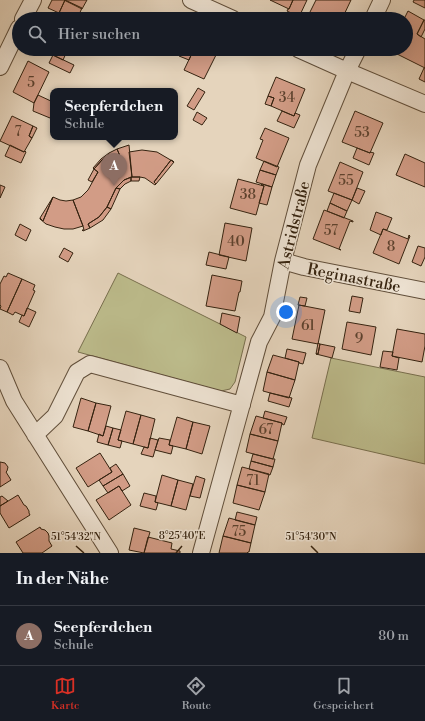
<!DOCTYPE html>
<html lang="de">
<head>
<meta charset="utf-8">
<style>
	:root { --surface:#171b24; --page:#242831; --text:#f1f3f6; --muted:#9ea1a6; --line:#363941; --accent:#d93025 }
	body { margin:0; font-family:"Libre Bodoni",serif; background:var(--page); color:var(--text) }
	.you { position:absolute; left:286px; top:312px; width:14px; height:14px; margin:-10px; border:3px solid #fff; border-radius:50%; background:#1a73e8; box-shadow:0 0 0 6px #1a73e833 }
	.badge { display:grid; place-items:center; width:26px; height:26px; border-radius:50%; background:var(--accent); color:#fff; font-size:13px; font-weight:700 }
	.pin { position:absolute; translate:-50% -33px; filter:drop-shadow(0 1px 2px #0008) }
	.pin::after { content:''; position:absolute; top:21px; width:14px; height:12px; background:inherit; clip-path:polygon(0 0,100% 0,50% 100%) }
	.popup { position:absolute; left:50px; top:88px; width:128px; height:52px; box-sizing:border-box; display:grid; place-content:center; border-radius:8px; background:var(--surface); filter:drop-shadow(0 1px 3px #0005); font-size:13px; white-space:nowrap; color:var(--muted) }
	.popup b { font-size:15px; color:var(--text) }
	.popup::after { content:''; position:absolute; left:50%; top:100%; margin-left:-8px; border:8px solid transparent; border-top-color:var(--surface) }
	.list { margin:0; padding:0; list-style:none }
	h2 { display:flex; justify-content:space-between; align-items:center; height:52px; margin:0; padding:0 16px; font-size:17px }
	h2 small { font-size:13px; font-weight:400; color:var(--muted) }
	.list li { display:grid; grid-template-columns:26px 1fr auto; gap:12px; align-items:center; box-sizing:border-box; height:60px; padding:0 16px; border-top:1px solid var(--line) }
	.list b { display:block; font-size:15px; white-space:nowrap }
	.list p { margin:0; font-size:13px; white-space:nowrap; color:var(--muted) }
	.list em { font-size:13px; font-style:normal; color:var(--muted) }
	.icon { flex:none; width:22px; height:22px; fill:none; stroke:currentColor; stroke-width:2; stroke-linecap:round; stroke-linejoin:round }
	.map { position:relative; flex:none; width:425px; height:553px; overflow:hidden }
	.search { position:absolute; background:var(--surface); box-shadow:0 4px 16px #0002; left:12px; right:12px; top:12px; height:44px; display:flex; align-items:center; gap:10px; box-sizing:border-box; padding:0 14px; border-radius:22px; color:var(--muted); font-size:15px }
	.sheet { height:112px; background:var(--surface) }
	nav { display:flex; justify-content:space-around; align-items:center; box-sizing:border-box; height:56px; border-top:1px solid var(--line); background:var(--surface); font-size:11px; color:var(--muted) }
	nav a { display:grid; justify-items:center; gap:2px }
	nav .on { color:var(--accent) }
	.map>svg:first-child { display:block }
	.green { fill:#bcbb8b; stroke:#786f4e }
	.building { fill:#d29c86; stroke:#352310 }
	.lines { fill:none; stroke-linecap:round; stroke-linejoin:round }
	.street-casing { stroke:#614f3b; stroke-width:18 }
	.street { stroke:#eee3d3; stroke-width:16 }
	.ticks { fill:none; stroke:#352310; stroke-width:1.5 }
	.labels { text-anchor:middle; stroke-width:3; stroke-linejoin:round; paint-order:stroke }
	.number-label { font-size:14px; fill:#5c412e }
	.street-label { font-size:16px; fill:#352310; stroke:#eee3d3 }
	.ticks-label { font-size:10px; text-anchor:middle; fill:#352310; stroke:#eee3d3; stroke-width:3; stroke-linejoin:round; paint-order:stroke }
</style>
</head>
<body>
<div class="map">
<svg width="425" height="553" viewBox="0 0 425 553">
	<rect width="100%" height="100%" fill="#e5d4bc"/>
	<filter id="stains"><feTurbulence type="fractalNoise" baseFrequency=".005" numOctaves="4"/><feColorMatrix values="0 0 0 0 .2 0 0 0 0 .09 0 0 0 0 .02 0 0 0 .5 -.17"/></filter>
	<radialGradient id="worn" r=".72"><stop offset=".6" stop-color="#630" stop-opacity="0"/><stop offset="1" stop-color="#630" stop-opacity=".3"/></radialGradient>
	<!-- green -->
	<path class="green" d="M118 273 246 337 235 382 230 389 221 391 78 352Z
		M331 358 425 377V464L312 438Z"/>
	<!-- building -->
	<path class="building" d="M52 0H65L59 13 48 8Z
		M64 0H87L82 9Z
		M65 0 82 8 77 19H71L59 13Z
		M270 0H293L289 9Z
		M293 0H307L299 17 287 11 288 9H289Z
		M316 0H351L342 19H318L309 14Z
		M414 0H425V8L413 2Z
		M408 11 424 20 417 34 425 39V68L389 50 390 49H406V19H404Z
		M424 20H425V29L421 37 417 34Z
		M40 49H68L63 60Z
		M183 49H194L189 60 179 56Z
		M194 49H208L217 53 204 79 184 70Z
		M53 55 74 65 70 73 49 63Z
		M28 61 49 72 34 103 13 92Z
		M424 68H425V82L419 79Z
		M276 77 305 89 294 116 271 106 274 98 268 96Z
		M198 88 205 92 194 110 187 106Z
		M38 95 53 102V112L50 118 33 111 34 103Z
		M268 96 274 98 271 106 265 104Z
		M282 111 294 116 295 113 300 115 294 128 277 121Z
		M355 111 383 123 370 153 342 142Z
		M197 112 207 118 202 125 193 120Z
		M12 116 33 126 29 136 32 138 24 152 0 141Z
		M33 126 37 128 32 138 29 136Z
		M265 128 289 138 277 167 256 158 263 140 260 139Z
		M10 145 24 152 25 151 26 152 21 163 5 156Z
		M129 145 132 177 124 180 116 188 107 207 99 217 88 224 90 228 83 231 82 230H84L83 226 73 200 81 197 88 190 98 172 94 169 102 160 110 154 113 159 120 156 117 149Z
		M357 148 370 153V152L374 153 369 165 353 158Z
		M117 149 120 156 113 159 110 154 102 160 94 169 93 168 101 159 109 153Z
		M142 150 157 152 174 162 171 160 154 182 156 184 155 185 145 178 140 177H132L129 152Z
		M405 154 425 163V187L396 175Z
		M171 160 174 162 156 184 154 182Z
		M264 161 279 167 276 175 260 170Z
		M340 162 363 172 352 200 328 191Z
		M94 169 98 172 92 182 88 180Z
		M260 170 276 175 272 187 256 182Z
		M131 177V181L125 184 120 189 116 188 124 180Z
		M131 177H140L139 181H131Z
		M238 179 264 186 256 215 230 208Z
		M262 184 272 187 267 205 259 203 264 186 261 185Z
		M0 185 5 187 0 198Z
		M116 188 120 189 111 209 107 207Z
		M357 188 365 191 359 204 352 200Z
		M334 193 352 200 347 211 330 203Z
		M53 197 60 200 66 201 73 200 83 226 73 229H64L55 227 46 224 40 219V218L43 221Z
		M53 197 43 221 40 218Z
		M330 203 347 211 344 218 327 211Z
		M107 207 111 209 103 220 90 228 88 224 99 217Z
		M324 210 353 221V222L350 221 339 249 341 250 313 239Z
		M376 212 392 218 387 230 383 229 381 235 370 230Z
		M225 223 252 228 246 261 219 255Z
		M20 224 31 230 26 241 15 235Z
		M383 229 408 239 409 235 410 236 399 264 373 253Z
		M418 246 425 248V257L421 266 412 262Z
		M64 248 73 253 68 262 59 257Z
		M209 252 229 257 226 269 206 265Z
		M8 273 22 279 7 312 0 309 1 306 0 305V284L4 276 6 277Z
		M212 275 242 281 240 292H239L235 311 206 306Z
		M22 279 35 285 33 290 35 291 24 316 15 312 13 315 7 312Z
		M352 296 363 298 360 313 349 311Z
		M300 297 307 298 305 306 298 305Z
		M299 305 325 310 318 344 292 339Z
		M27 308 36 312 29 327 19 322 22 315 24 316Z
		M222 313 240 317 237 333 220 324Z
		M347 322 376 327 371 355 342 349Z
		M397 329 425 334V346L422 362 392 356Z
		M318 343 320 344 318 354H316Z
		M320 344 335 347 332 358 316 354H318Z
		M287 349 306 353 303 364 299 363V362L285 358Z
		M383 351 393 352 392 356 399 358 397 370 380 367Z
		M273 355 299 362 295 380 267 372Z
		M267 372 295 380 289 398 263 391Z
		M270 393 292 398 289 407 268 401Z
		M81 398 96 403 88 431 73 427Z
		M96 403 111 406 103 436 88 431Z
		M126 411 141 415 133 444 118 440Z
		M265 411 287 417 284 425 282 424V423L263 418Z
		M141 415 155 419 148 448 133 444Z
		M256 416 282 423 278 441 250 434Z
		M177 417 193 422 186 449 169 445Z
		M193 422 210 426 202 454 186 449Z
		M106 426 113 428 108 445 97 442 99 434 103 436Z
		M113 428 121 430 118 440 122 441 120 448 108 445Z
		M250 434 278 441 273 459 246 452Z
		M150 438 158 440 153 457 141 454 144 447 148 448Z
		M159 438 170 440 169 445 173 446 171 454 155 450Z
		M100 453 112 472 88 487 76 468Z
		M253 454 273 459H275L273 467 251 461Z
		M251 461 273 467 270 475 249 469Z
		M0 462 5 463 8 467 7 471 6 472 11 480 0 487Z
		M116 464 123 474 103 486 99 480 112 472 110 468Z
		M242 467 269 474 265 492 237 485Z
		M123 474 130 486 122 491 119 486 108 493 103 486Z
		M162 475 178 480 171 506 155 502Z
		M196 476 205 479 200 498 190 496Z
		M178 480 193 484 186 510 171 506Z
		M237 485 265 492 259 510 233 503Z
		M119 486 131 505 109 520 96 500Z
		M144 493 156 496 155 502 158 503 156 510 140 506Z
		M18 495 24 505 26 506 29 511V513L30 515 9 528 0 513V506Z
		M2 496 8 501 0 506V497Z
		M237 512 257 517 255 525 235 520Z
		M229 518 255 525 251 543 223 536Z
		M40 527 41 529 45 530 48 533 49 536V541L52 546 42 553H23L16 542Z
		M134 528 150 532 144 553 129 550Z
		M223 536 251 543 249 552H248L247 553H219Z
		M148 537 172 543 171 549 180 551V553H144Z"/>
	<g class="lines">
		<defs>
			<path id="street" d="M191 0 233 19
				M23 19 33 0
				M373 19 382 0
				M298 49 347 71 425 104
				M0 67 19 28
				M283 261 304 267 425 291
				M0 368 14 401 110 553
				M35 435 55 416 77 372 90 364 242 405
				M201 553 259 342 272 317 283 261 308 165 347 71 358 49"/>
		</defs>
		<!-- street casing -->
		<use href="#street" class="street-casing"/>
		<!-- street -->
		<use href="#street" class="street"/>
	</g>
	<!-- ticks -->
	<path class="ticks" d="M76 546 84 553M311 546 318 553M176 553 182 546"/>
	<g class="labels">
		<!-- number labels -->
		<g class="number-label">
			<text x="31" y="87">5</text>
			<text x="287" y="102">34</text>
			<text x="18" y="136">7</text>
			<text x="362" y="137">53</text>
			<text x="346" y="185">55</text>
			<text x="248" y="199">38</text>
			<text x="331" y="235">57</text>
			<text x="236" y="246">40</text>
			<text x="391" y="251">8</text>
			<text x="308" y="330">61</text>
			<text x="359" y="343">9</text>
			<text x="266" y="434">67</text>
			<text x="253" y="485">71</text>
			<text x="239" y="536">75</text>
		</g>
		<!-- street labels -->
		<g class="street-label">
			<text transform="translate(293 225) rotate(-76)" y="6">Astridstraße</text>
			<text transform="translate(354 277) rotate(11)" y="6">Reginastraße</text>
		</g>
	</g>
	<g class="ticks-label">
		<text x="182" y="539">8°25'40"E</text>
		<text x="76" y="540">51°54'32"N</text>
		<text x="311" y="540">51°54'30"N</text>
	</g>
	<rect width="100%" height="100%" filter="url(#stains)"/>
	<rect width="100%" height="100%" fill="url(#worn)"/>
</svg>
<div class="you"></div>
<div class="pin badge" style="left:114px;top:186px;background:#8d6e63">A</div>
<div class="popup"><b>Seepferdchen</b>Schule</div>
<div class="search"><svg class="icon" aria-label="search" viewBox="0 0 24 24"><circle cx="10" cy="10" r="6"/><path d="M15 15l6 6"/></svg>Hier suchen</div>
</div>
<section class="sheet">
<h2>In der Nähe<small></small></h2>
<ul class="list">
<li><span class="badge" style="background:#8d6e63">A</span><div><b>Seepferdchen</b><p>Schule</p></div><em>80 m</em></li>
</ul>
</section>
<nav>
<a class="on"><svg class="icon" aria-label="map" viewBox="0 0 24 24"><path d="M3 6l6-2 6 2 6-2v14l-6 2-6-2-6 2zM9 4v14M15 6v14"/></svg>Karte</a>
<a><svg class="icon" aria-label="directions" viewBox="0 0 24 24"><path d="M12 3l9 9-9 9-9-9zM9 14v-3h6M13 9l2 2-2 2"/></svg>Route</a>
<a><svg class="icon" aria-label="saved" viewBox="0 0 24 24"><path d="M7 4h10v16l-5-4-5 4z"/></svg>Gespeichert</a>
</nav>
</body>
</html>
